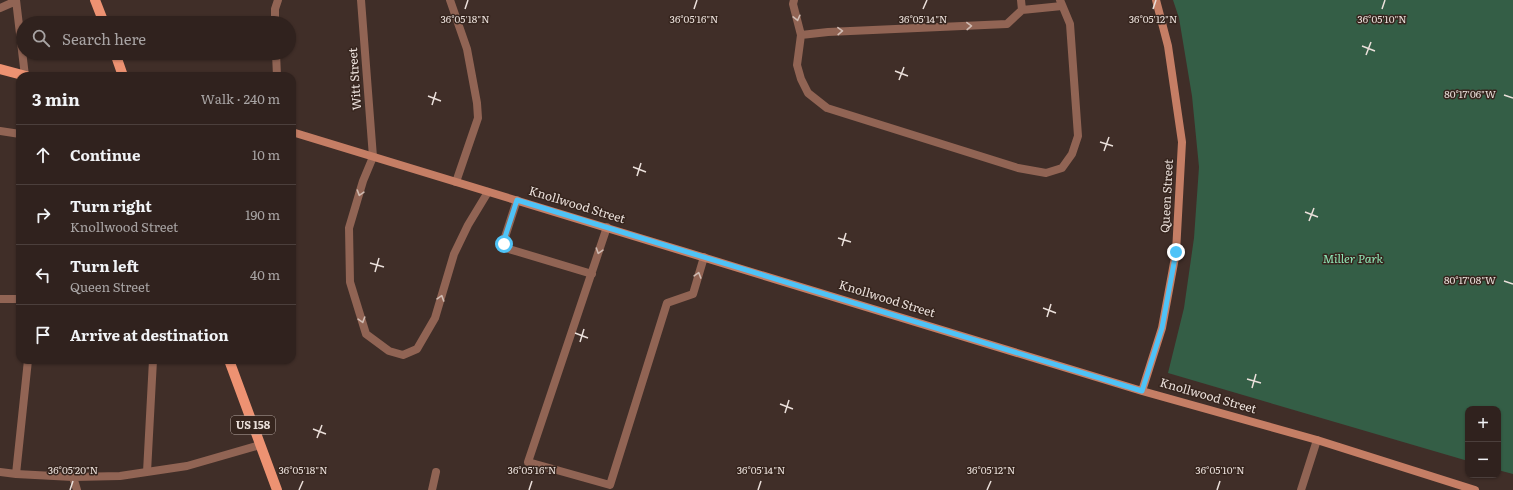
<!DOCTYPE html>
<html lang="en">
<head>
<meta charset="utf-8">
<style>
	:root { --surface:#30221e; --page:#382a27; --text:#f1f3f6; --muted:#a8a4a4; --line:#4b3f3c }
	body { margin:0; font-family:Literata,serif; background:var(--page); color:var(--text) }
	.controls { position:absolute; right:12px; bottom:12px; display:grid; overflow:hidden; border-radius:8px; box-shadow:0 1px 3px #0004 }
	.controls button { width:36px; height:36px; display:grid; place-items:center; padding:0; border:0; border-bottom:1px solid var(--line); background:var(--surface); color:var(--text); font:20px sans-serif }
	.stop { position:absolute; width:12px; height:12px; margin:-9px; border:3px solid #4fc3f7; border-radius:50%; background:#fff }
	.stop.end { background:#4fc3f7; border-color:#fff; box-shadow:0 1px 4px #0008 }
	.list { margin:0; padding:0; list-style:none }
	h2 { display:flex; justify-content:space-between; align-items:center; height:52px; margin:0; padding:0 16px; font-size:17px }
	h2 small { font-size:13px; font-weight:400; color:var(--muted) }
	.list li { display:grid; grid-template-columns:26px 1fr auto; gap:12px; align-items:center; box-sizing:border-box; height:60px; padding:0 16px; border-top:1px solid var(--line) }
	.list b { display:block; font-size:15px; white-space:nowrap }
	.list p { margin:0; font-size:13px; white-space:nowrap; color:var(--muted) }
	.list em { font-size:13px; font-style:normal; color:var(--muted) }
	.icon { flex:none; width:22px; height:22px; fill:none; stroke:currentColor; stroke-width:2; stroke-linecap:round; stroke-linejoin:round }
	.map { position:relative; flex:none; width:1513px; height:490px; overflow:hidden }
	.search { position:absolute; background:var(--surface); box-shadow:0 1px 3px #0004; left:16px; top:16px; width:280px; height:44px; display:flex; align-items:center; gap:10px; box-sizing:border-box; padding:0 14px; border-radius:22px; color:var(--muted); font-size:15px }
	.panel { position:absolute; background:var(--surface); box-shadow:0 1px 3px #0004; left:16px; top:72px; width:280px; height:292px; border-radius:12px }
	.map>svg:first-child { display:block }
	.green { fill:#345e46 }
	.lines { fill:none; stroke-linecap:round; stroke-linejoin:round }
	.lane { stroke:#916454; stroke-width:8 }
	.street { stroke:#916454; stroke-width:8 }
	.secondary { stroke:#c57e65; stroke-width:8 }
	.primary { stroke:#ed9272; stroke-width:10 }
	.oneway { stroke:#d0bbb2 }
	.route { stroke:#4fc3f7; stroke-width:5 }
	.ticks { fill:none; stroke:#ebe0db; stroke-width:1.5 }
	.labels { text-anchor:middle; stroke-width:3; stroke-linejoin:round; paint-order:stroke }
	.shield { fill:#36251e; stroke:#b5a8a2; stroke-width:1 }
	.shield-label { font-size:11px; font-weight:bold; fill:#ebe0db }
	.street-label { font-size:12px; fill:#ebe0db; stroke:#36251e }
	.park-label { font-size:12px; font-style:italic; fill:#90e8b7; stroke:#36251e }
	.ticks-label { font-size:10px; text-anchor:middle; fill:#ebe0db; stroke:#36251e; stroke-width:3; stroke-linejoin:round; paint-order:stroke }
</style>
</head>
<body>
<div class="map">
<svg width="1513" height="490" viewBox="0 0 1513 490">
	<rect width="100%" height="100%" fill="#402e28"/>
	<!-- green -->
	<path class="green" d="M1173 0H1513V474L1498 470V409H1468V461L1168 373 1184 308 1194 238 1199 167 1192 96 1179 18Z"/>
	<g class="lines">
		<!-- lane -->
		<path class="lane" d="M16 0 25 76
			M450 0 467 49 477 103 478 118 456 182
			M794 0 793 4 801 35 797 65 801 79 808 93 827 108 1018 168 1046 173 1062 168 1072 154 1078 136 1070 24 1060 0
			M0 8 16 1
			M1022 10 1062 6
			M275 23V9L278 0
			M801 35 828 32 1007 24 1022 10 1021 0
			M276 53 277 76
			M0 131 20 134
			M373 157 363 181 349 228 350 282 366 334 389 351 403 355 417 349 435 318 454 254 468 225 488 192
			M517 200 505 237 504 244 509 249 592 274
			M607 227 528 462 610 485 667 303 693 294 704 257
			M0 299H20
			M0 472 16 474 28 360
			M147 472 153 360
			M16 474 73 477 77 490
			M73 477 120 476 187 466 260 445
			M432 490 436 472"/>
		<!-- street -->
		<path class="street" d="M361 0 373 157
			M1301 490 1317 440"/>
		<!-- secondary -->
		<path class="secondary" d="M292 132 1142 391 1317 440 1475 490
			M1142 391 1162 328 1176 252 1182 142 1168 46 1156 0"/>
		<!-- primary -->
		<path class="primary" d="M95 0 104 23
			M115 53 123 76
			M0 69 26 76
			M229 360 277 490"/>
	</g>
	<!-- one-way arrows -->
	<defs><path id="oneway-chevron" d="M-2-3.5L2.5 0L-2 3.5" fill="none" stroke-width="1.6" stroke-linecap="round" stroke-linejoin="round"/></defs>
	<g class="oneway">
		<use href="#oneway-chevron" transform="translate(797 18) rotate(76)"/>
		<use href="#oneway-chevron" transform="translate(969 26) rotate(-2)"/>
		<use href="#oneway-chevron" transform="translate(840 31) rotate(-2)"/>
		<use href="#oneway-chevron" transform="translate(360 193) rotate(107)"/>
		<use href="#oneway-chevron" transform="translate(599 251) rotate(108)"/>
		<use href="#oneway-chevron" transform="translate(698 275) rotate(-73)"/>
		<use href="#oneway-chevron" transform="translate(441 298) rotate(-72)"/>
		<use href="#oneway-chevron" transform="translate(362 320) rotate(73)"/>
	</g>
	<g class="lines">
		<!-- route -->
		<path class="route" d="M504 244 505 237 517 200 1142 391 1162 328 1176 252"/>
	</g>
	<!-- ticks -->
	<path class="ticks" d="M465 9 468 0M694 9 697 0M923 9 927 0M1153 9 1156 0M1382 9 1385 0M1362 46 1375 51M1366 55 1371 42M895 71 908 76M899 80 904 67M1504 95 1513 98M428 96 441 101M432 105 436 92M1100 142 1113 146M1104 151 1109 137M633 167 646 172M637 176 641 163M1305 212 1318 217M1309 221 1314 208M838 238 851 242M842 246 846 233M370 263 384 267M375 272 379 258M1504 281 1513 284M1043 308 1056 313M1047 317 1051 304M575 333 588 338M580 342 584 329M1247 379 1261 383M1252 388 1256 374M780 404 793 409M785 413 789 400M313 429 326 434M317 438 322 425M70 490 73 481M299 490 303 481M529 490 532 481M758 490 761 481M987 490 991 481M1217 490 1220 481"/>
	<g class="labels">
		<!-- shield labels -->
		<rect class="shield" x="231" y="416" width="44" height="18" rx="3"/>
		<g class="shield-label">
			<text x="253" y="429">US 158</text>
		</g>
		<!-- street labels -->
		<g class="street-label">
			<text transform="translate(355 79) rotate(-94)" y="4">Witt Street</text>
			<text transform="translate(1167 196) rotate(-87)" y="4">Queen Street</text>
			<text transform="translate(577 205) rotate(17)" y="4">Knollwood Street</text>
			<text transform="translate(887 299) rotate(17)" y="4">Knollwood Street</text>
			<text transform="translate(1208 396) rotate(16)" y="4">Knollwood Street</text>
		</g>
		<!-- park labels -->
		<g class="park-label">
			<text x="1353" y="263">Miller Park</text>
		</g>
	</g>
	<g class="ticks-label">
		<text x="465" y="23">36°05'18"N</text>
		<text x="694" y="23">36°05'16"N</text>
		<text x="923" y="23">36°05'14"N</text>
		<text x="1153" y="23">36°05'12"N</text>
		<text x="1382" y="23">36°05'10"N</text>
		<text x="1470" y="98">80°17'06"W</text>
		<text x="1470" y="284">80°17'08"W</text>
		<text x="73" y="474">36°05'20"N</text>
		<text x="303" y="474">36°05'18"N</text>
		<text x="532" y="474">36°05'16"N</text>
		<text x="761" y="474">36°05'14"N</text>
		<text x="991" y="474">36°05'12"N</text>
		<text x="1220" y="474">36°05'10"N</text>
	</g>
</svg>
<div class="controls">
<button>+</button>
<button>−</button>
</div>
<div class="stop" style="left:504px;top:244px"></div>
<div class="stop end" style="left:1176px;top:252px"></div>
<div class="search"><svg class="icon" aria-label="search" viewBox="0 0 24 24"><circle cx="10" cy="10" r="6"/><path d="M15 15l6 6"/></svg>Search here</div>
<section class="panel">
<h2>3 min<small>Walk · 240 m</small></h2>
<ul class="list">
<li><svg class="icon" aria-label="ahead" viewBox="0 0 24 24"><path d="M12 20V5M6 11l6-6 6 6"/></svg><div><b>Continue</b></div><em>10 m</em></li>
<li><svg class="icon" aria-label="right" viewBox="0 0 24 24"><path d="M7 20v-9h11M14 6l5 5-5 5"/></svg><div><b>Turn right</b><p>Knollwood Street</p></div><em>190 m</em></li>
<li><svg class="icon" aria-label="left" viewBox="0 0 24 24"><path d="M17 20v-9H6M10 6l-5 5 5 5"/></svg><div><b>Turn left</b><p>Queen Street</p></div><em>40 m</em></li>
<li><svg class="icon" aria-label="arrive" viewBox="0 0 24 24"><path d="M6 21V4h12l-3 4 3 4H6"/></svg><div><b>Arrive at destination</b></div></li>
</ul>
</section>
</div>
</body>
</html>
